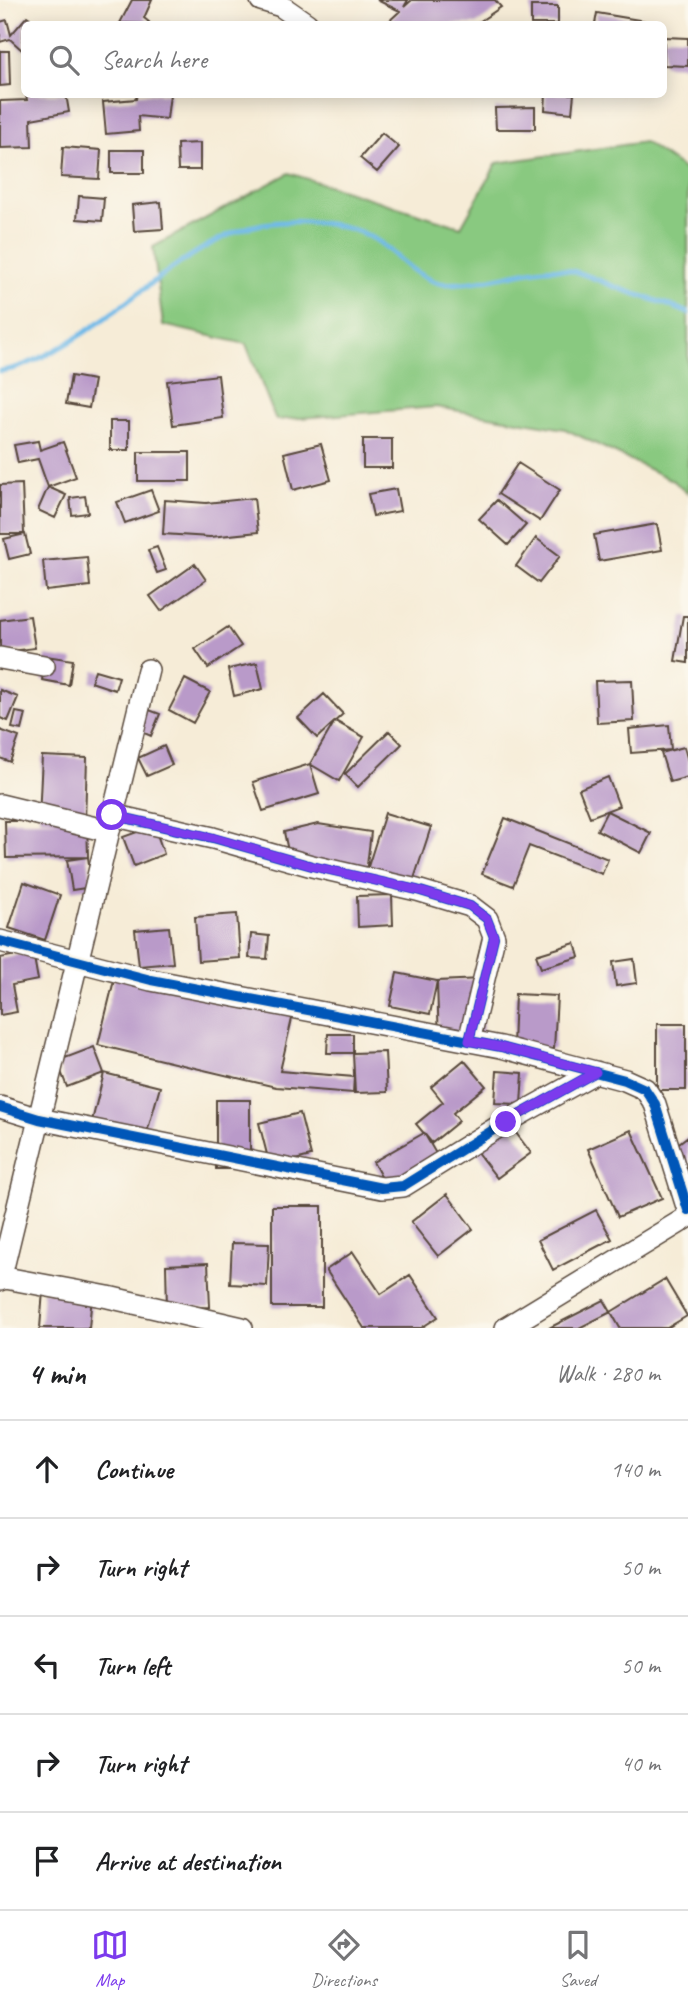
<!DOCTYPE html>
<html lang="en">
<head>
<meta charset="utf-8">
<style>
	:root { --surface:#fff; --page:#f6f6f6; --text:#202124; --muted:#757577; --line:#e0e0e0; --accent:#7c3aed }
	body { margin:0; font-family:Caveat,sans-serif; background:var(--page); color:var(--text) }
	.stop { position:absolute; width:21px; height:21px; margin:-16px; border:5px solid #7c3aed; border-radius:50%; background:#fff }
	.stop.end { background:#7c3aed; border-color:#fff; box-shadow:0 2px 7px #0008 }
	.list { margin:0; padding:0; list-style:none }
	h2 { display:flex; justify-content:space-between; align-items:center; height:91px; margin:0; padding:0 28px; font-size:30px }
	h2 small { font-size:23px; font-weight:400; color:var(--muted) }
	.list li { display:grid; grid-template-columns:46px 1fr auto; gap:21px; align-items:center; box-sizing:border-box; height:98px; padding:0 28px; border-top:2px solid var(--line) }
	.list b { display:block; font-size:26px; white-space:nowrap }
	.list em { font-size:23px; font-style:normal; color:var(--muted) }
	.icon { flex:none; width:38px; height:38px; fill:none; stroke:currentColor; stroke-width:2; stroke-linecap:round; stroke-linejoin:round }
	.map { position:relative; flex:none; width:688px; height:1328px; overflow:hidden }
	.search { position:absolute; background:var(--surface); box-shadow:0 4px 18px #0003; left:21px; right:21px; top:21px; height:77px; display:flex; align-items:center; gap:18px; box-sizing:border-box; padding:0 24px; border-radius:10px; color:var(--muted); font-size:26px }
	.sheet { height:581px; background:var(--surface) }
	nav { display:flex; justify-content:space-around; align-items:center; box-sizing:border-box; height:98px; border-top:2px solid var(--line); background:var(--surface); font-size:19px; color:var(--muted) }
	nav a { display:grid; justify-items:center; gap:4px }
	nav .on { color:var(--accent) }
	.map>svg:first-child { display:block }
	.green { fill:#89c980; stroke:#627a4f; stroke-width:2 }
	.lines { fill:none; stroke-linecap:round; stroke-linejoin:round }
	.stream { stroke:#6fbae8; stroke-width:5 }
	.building { fill:#b99ac9 }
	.minor-casing { stroke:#57473a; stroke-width:24 }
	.minor { stroke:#fff; stroke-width:21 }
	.cycleway-casing { stroke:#fbf7ec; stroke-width:15 }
	.cycleway { stroke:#0057b8; stroke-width:10 }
	.route { stroke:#7c3aed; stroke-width:9 }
</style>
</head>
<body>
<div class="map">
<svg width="688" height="1328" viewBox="0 0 688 1328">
	<rect width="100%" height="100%" fill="#fbf7ec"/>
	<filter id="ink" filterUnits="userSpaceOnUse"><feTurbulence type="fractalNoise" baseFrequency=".0143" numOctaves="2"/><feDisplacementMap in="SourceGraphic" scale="14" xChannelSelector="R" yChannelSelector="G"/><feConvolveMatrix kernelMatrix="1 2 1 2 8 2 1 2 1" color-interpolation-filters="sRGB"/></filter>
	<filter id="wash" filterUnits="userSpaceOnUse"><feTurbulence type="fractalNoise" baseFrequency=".00686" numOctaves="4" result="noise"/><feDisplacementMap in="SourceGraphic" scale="28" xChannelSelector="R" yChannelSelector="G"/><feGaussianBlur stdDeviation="1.57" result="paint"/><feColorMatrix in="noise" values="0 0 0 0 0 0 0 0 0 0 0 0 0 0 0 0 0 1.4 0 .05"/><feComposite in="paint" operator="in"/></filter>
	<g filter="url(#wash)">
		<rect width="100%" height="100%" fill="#f6ecd7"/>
		<!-- green -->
		<path class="green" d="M644 142 688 172V494L674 481 565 429 436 407 276 420 246 344 163 325 153 247 289 173 461 227 497 163Z"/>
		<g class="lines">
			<!-- stream -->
			<path class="stream" d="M0 371C21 369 40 358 59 348 120 314 170 260 235 232 274 216 344 218 379 242 399 257 414 276 439 283 446 285 453 283 460 283 488 282 515 272 543 269 573 265 597 281 624 290 646 298 667 303 688 313"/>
		</g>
		<g id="blocks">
			<!-- building -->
			<path class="building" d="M132 0H152L144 18 149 22 147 24 120 23Z
				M377 0H408L404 7 412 0H495L501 7 476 24H386L400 11Z
				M531 6H558V24H531Z
				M597 13 657 23 656 24H595Z
				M27 16 38 24H24L23 51 10 39 0 42V22L7 20 11 35Z
				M664 37 688 38V66L664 65Z
				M0 51H9L10 85 0 86Z
				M26 94H66L69 112 31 119 32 147 0 148V101L27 100Z
				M137 94H170L167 119 138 116 139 131 106 134 103 102 136 99Z
				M546 94H574L572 113 545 110Z
				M535 107V129H496L495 108Z
				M382 133 399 147 377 172 360 158Z
				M200 143V170H178L177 144Z
				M63 147 101 150 99 179 61 177Z
				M111 150H144V173H111Z
				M79 196 104 198 102 221 77 219Z
				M161 202 163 229 134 231 132 205Z
				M218 375 223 418 173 425 167 381Z
				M71 376 94 380 89 408 66 404Z
				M110 421H129V450H110Z
				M363 439H392V468H363Z
				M38 441 40 450 63 442 76 477 48 487 38 459 18 463 14 445Z
				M321 444 331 480 293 490 284 453Z
				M138 452H190V481H138Z
				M518 463 560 490 540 521 498 494Z
				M22 484 24 534H0V485Z
				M48 487 66 495 55 518 38 510Z
				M396 489 400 511 373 516 368 494Z
				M151 490 159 511 125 523 117 502Z
				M85 496 88 513 72 515 70 498Z
				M254 498 258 532 210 537 163 534 165 500 206 503Z
				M497 500 526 525 508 545 479 519Z
				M657 524 662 550 599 561 594 535Z
				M25 534 30 554 9 559 4 539Z
				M536 538 560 556 539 583 516 566Z
				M157 547 166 570 157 573 148 550Z
				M87 557 90 586 46 591 43 561Z
				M195 564 206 580 161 611 150 596Z
				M30 616 35 648 3 652 0 657V620Z
				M683 616H688V663L675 661Z
				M228 627 241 646 208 668 195 649Z
				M46 656 73 660 69 685 42 680Z
				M257 663 263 689 234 696 228 669Z
				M95 670 119 677 115 690 91 682Z
				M185 679 210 692 193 723 169 710Z
				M632 680 634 721 597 723 595 681Z
				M0 690 18 697 8 721 0 718Z
				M324 694 343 714 317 738 298 718Z
				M144 708 160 714 151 736 135 729Z
				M16 712 26 714 22 730 12 728Z
				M335 721 364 737 339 781 310 764Z
				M669 725 671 750 631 753 629 729Z
				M0 730 19 737 10 762 0 758Z
				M389 731 402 744 358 787 345 774Z
				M164 746 172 765 147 776 138 758Z
				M684 747 688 761V777L670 782 661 753Z
				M42 756 87 758 85 821H87L88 857 6 858 5 821H62L39 819Z
				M310 764 319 794 263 811 253 782Z
				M608 777 619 806 590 817 579 789Z
				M607 811 651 833 641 853 597 830Z
				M385 813 431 827 411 888 366 873Z
				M505 818 608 859 602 874 529 846 513 886 482 874Z
				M318 824 371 832 366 873 292 870 284 832Z
				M154 826 164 854 134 866 123 837Z
				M88 857 92 887 72 890 67 860Z
				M24 882 60 895 45 940 9 928Z
				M392 895 393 925 358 927 357 896Z
				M237 914 240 958 198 961 195 917Z
				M169 927 173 963 139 966 135 930Z
				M251 934 269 936 267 959 249 958Z
				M575 943 579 957 541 968 536 955Z
				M33 952 38 980 12 985 17 1012 0 1015V958Z
				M634 959 637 983 616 986 613 962Z
				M117 968 294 1010 280 1071 354 1077 353 1093 276 1087 98 1045Z
				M397 973 437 981 430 1014 390 1006Z
				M481 979 483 1041 439 1042 437 981Z
				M515 994 557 996 554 1049 513 1047Z
				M657 1024H686V1090H657Z
				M328 1034H353V1053H327Z
				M94 1047 104 1073 67 1087 57 1061Z
				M385 1052 387 1092 355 1093 353 1053Z
				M464 1060 486 1086 453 1113 459 1121 432 1143 416 1124 443 1102 431 1087Z
				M497 1071 523 1073 521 1104 495 1103Z
				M104 1073 160 1087 146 1136 92 1121Z
				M216 1100H250V1169H216Z
				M300 1113 311 1156 270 1166 259 1123Z
				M507 1121 531 1153 497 1178 473 1147Z
				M631 1130 662 1198 618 1217 588 1149Z
				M424 1133 442 1164 390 1193 373 1162Z
				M688 1136V1173L670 1150Z
				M447 1194 473 1229 438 1256 411 1222Z
				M272 1206H322V1307H272Z
				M596 1210 612 1239 553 1270 538 1240Z
				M232 1243 269 1244 267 1286 230 1284Z
				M353 1252 381 1294 410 1275 438 1317 421 1328H364L326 1270Z
				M208 1263 210 1307 167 1308 166 1265Z
				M665 1279 687 1316 667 1328H620L611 1312Z
				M43 1291 92 1296 89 1328H40Z
				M604 1300 611 1312 579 1328H549Z"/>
		</g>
	</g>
	<g filter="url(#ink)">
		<use href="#blocks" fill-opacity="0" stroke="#57473a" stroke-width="2"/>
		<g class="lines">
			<defs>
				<path id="minor" d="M261 0 281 6 307 24
					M0 658 44 666
					M0 805 108 831
					M112 815 213 838 312 866 417 890 470 906 487 919 494 937 469 1041
					M0 941 151 980 501 1047 625 1080 645 1089 655 1104 688 1210
					M0 1107 39 1119 382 1188 403 1186 506 1122 596 1072
					M0 1277 108 1297 242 1328
					M0 1280 148 670
					M506 1328 688 1217"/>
			</defs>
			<!-- minor casing -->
			<use href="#minor" class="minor-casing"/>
			<!-- minor -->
			<use href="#minor" class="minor"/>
			<defs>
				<path id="cycleway" d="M112 815 213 838 312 866 417 890 470 906 487 919 494 937 469 1041
					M0 941 151 980 501 1047 625 1080 645 1089 655 1104 688 1210
					M0 1107 39 1119 382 1188 403 1186 506 1122 596 1072"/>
			</defs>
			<!-- cycleway casing -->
			<use href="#cycleway" class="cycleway-casing"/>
			<!-- cycleway -->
			<use href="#cycleway" class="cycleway"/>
		</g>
	</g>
	<g class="lines" filter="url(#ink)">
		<!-- route -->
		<path class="route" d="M112 815 214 838 312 866 417 890 470 906 487 919 494 937 469 1041 501 1047 596 1072 506 1122"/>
	</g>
</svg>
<div class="stop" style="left:112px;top:815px"></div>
<div class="stop end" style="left:506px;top:1122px"></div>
<div class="search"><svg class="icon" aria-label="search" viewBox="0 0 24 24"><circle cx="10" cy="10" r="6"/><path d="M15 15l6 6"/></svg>Search here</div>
</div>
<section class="sheet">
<h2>4 min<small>Walk · 280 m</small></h2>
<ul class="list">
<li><svg class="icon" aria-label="ahead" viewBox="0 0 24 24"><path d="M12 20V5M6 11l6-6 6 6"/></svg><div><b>Continue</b></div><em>140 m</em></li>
<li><svg class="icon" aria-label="right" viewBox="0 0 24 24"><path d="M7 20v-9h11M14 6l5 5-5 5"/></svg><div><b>Turn right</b></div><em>50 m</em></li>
<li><svg class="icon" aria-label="left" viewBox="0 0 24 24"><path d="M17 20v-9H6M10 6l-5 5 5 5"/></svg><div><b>Turn left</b></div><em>50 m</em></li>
<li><svg class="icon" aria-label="right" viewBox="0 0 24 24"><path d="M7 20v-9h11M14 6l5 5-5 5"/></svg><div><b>Turn right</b></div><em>40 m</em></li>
<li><svg class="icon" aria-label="arrive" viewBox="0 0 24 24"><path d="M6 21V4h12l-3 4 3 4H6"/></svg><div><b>Arrive at destination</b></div></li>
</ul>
</section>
<nav>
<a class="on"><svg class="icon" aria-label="map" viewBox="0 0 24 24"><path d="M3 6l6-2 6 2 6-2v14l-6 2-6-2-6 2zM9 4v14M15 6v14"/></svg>Map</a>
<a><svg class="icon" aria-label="directions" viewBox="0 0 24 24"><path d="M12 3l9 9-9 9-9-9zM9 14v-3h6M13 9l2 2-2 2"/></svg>Directions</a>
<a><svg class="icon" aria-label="saved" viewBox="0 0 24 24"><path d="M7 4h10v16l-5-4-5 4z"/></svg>Saved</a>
</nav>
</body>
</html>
